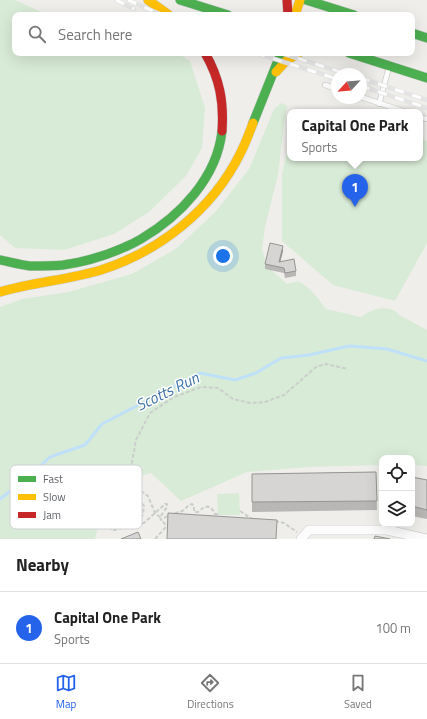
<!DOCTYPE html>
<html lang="en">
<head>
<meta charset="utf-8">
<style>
	:root { --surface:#fff; --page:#f6f6f6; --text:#222; --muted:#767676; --line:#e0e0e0; --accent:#2563eb }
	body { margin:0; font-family:"Titillium Web",sans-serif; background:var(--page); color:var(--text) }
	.controls { position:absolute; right:12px; bottom:12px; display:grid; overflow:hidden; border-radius:8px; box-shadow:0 4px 16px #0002 }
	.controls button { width:36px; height:36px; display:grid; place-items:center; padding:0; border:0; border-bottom:1px solid var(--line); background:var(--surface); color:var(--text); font:20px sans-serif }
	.compass { position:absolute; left:331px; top:68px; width:36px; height:36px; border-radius:50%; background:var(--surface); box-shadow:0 4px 16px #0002; rotate:244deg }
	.you { position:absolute; left:223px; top:256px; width:14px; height:14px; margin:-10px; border:3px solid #fff; border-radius:50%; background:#1a73e8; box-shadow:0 0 0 6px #1a73e833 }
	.badge { display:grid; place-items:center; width:26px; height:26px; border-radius:50%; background:var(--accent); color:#fff; font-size:13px; font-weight:700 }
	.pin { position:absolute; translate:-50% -33px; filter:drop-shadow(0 1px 2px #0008) }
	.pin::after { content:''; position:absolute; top:21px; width:14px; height:12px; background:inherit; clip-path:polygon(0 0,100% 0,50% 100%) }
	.popup { position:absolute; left:287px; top:109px; width:136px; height:52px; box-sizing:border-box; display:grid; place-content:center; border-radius:8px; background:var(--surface); filter:drop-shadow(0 1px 3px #0005); font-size:13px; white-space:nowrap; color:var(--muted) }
	.popup b { font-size:15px; color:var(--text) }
	.popup::after { content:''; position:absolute; left:50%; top:100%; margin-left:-8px; border:8px solid transparent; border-top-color:var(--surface) }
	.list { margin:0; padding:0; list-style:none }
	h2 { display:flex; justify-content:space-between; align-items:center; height:52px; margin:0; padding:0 16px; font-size:17px }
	h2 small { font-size:13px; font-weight:400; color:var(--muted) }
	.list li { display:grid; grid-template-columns:26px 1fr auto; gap:12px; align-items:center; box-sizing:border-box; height:72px; padding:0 16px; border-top:1px solid var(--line) }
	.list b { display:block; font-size:15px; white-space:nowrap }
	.list p { margin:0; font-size:13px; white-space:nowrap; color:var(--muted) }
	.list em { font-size:13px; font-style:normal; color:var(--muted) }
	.icon { flex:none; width:22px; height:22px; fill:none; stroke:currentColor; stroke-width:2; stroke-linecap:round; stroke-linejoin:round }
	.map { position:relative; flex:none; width:427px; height:539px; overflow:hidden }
	.search { position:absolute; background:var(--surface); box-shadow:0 4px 16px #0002; left:12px; right:12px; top:12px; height:44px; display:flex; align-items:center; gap:10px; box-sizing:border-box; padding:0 14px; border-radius:8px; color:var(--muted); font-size:15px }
	.sheet { height:124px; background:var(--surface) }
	nav { display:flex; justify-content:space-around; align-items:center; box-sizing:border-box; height:56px; border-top:1px solid var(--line); background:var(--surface); font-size:11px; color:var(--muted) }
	nav a { display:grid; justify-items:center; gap:2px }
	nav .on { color:var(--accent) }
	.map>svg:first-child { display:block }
	.green { fill:#d8ebd6 }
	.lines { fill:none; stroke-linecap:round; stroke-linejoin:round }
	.stream { stroke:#bfe0f9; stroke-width:3 }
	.lane-casing { stroke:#cbcccc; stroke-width:6 }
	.street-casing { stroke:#cbcccc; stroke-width:10 }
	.fast-casing { stroke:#cacacb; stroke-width:10 }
	.slow-casing { stroke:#cacacb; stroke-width:10 }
	.jam-casing { stroke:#cacacb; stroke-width:10 }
	.path { stroke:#cacfcc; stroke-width:2; stroke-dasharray:4 2; stroke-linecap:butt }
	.lane { stroke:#fdfcfc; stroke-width:4.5 }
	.street { stroke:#fdfcfc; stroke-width:9 }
	.fast { stroke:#4caf50; stroke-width:9 }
	.slow { stroke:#ffc107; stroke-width:9 }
	.jam { stroke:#c62828; stroke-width:9 }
	.rail-casing { stroke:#e4e4e4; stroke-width:4.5 }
	.rail { stroke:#fff; stroke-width:3; stroke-dasharray:9; stroke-linecap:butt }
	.wall { fill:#b8b7b5 }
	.shaded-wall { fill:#969594 }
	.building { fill:#d6d5d3; stroke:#969594 }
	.labels { text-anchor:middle; stroke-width:3; stroke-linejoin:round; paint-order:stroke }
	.water-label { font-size:16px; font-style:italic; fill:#4174aa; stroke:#fff }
	.key { fill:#fff; stroke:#cfd0d2; stroke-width:1 }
	.key-label { font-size:11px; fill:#5f6368 }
</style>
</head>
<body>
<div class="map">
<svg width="427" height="539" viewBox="0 0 427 539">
	<rect width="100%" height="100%" fill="#efeeea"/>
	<!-- green -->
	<path class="green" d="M0 0H15L48 15H15V53H177L190 61 205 108 202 148 186 176 149 212 114 234 64 250 15 248 0 235Z
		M281 103 287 106 284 123 278 175 265 227 262 249 267 266 287 284 298 281C311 288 317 297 326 309L361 317C364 315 366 313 369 312 378 307 393 306 399 315L427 330V466L412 465V458H382V465L308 467 247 472 181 501 151 473 108 484 95 539H0V307L22 299 68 292 132 274 177 248 216 211 249 169 274 109Z
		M420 138 427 141V243L395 301 333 285 282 241V174L290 139V158H420Z
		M239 493 240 515H218L217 494Z"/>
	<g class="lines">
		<!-- stream -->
		<path class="stream" d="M0 499 24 481 50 457 85 445 102 424 200 373 235 380 256 373 281 358 309 355 349 346 387 349 427 361"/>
		<defs>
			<path id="lane" d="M325 85 337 89
				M361 97 406 112
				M379 104 389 67
				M420 117 427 119"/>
			<path id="street" d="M301 539 309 530H387L427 539"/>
			<path id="fast" d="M180 0 228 15
				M306 0 354 15
				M412 33 427 38
				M349 53 427 78
				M253 123 281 53
				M0 260C10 262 20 265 30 266 39 266 54 266 63 265 85 262 105 256 125 247 130 245 136 242 141 239 180 216 217 178 222 131"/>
			<path id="slow" d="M148 0 169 15
				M295 15 300 0
				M276 72 286 61 299 53
				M0 292C33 282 68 280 101 270 160 251 212 210 240 154 245 144 249 134 253 123"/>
			<path id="jam" d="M287 0 288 15
				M205 53C220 79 224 102 222 131"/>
		</defs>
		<!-- lane casing -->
		<use href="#lane" class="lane-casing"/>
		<!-- street casing -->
		<use href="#street" class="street-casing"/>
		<!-- fast casing -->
		<use href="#fast" class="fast-casing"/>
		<!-- slow casing -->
		<use href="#slow" class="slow-casing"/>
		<!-- jam casing -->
		<use href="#jam" class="jam-casing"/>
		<!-- path -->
		<path class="path" d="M131 484 148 496 155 513 160 517
			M240 511 252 519
			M218 514H215C210 504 206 505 198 512H194V506L192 504 188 506 184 510 180 512 171 514 161 520 160 517 167 507V504H165L144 523 115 530H111L110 527 111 525 141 518 143 514 144 506 141 502 136 498 132 491 129 479 136 440 150 413 174 397 201 387 218 388 233 399 250 403 265 402 284 395 316 367 326 364 348 369
			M275 521 284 523 297 532
			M155 539 165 528V524L161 520"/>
		<!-- lane -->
		<use href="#lane" class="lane"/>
		<!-- street -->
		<use href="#street" class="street"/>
		<!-- fast -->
		<use href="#fast" class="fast"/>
		<!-- slow -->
		<use href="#slow" class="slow"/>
		<!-- jam -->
		<use href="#jam" class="jam"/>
		<defs>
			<path id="rail" d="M116 0 134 9
				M128 0 162 15
				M256 53 337 79
				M281 53 347 74
				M361 78 427 100
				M361 86 427 108"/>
		</defs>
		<!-- rail casing -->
		<use href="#rail" class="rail-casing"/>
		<!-- rail -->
		<use href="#rail" class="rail"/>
	</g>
	<!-- wall -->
	<path class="wall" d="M283 251 280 262 296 271V276L285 278 284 273 265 269V264Z
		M376 472 377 510 252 512V474Z
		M412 477 427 480V519L412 516Z"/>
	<!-- shaded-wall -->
	<path class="shaded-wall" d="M283 246V251L279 267V262Z"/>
	<!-- building -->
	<path class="building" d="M270 243 283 246 279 262 294 259 296 271 285 273 284 268 265 264Z
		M376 472 377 501 252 502V474Z
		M412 477 427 480V510L412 506Z
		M168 513 277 520 276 539H167Z
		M138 532 141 539H121Z
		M375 536 390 539H374Z"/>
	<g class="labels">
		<!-- water labels -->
		<g class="water-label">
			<text transform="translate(167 391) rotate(-26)" y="6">Scotts Run</text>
		</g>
	</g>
	<!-- legend -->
	<rect x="10" y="465" width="132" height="64" rx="6" class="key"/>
	<rect x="18" y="476" width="18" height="6" fill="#4caf50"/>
	<rect x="18" y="494" width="18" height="6" fill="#ffc107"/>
	<rect x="18" y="512" width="18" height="6" fill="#c62828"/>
	<g class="key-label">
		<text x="43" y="483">Fast</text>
		<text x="43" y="501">Slow</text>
		<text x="43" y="519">Jam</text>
	</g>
</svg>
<div class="controls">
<button><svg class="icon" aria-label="locate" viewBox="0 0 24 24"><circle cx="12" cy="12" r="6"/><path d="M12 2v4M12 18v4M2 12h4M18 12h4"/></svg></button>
<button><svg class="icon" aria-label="layers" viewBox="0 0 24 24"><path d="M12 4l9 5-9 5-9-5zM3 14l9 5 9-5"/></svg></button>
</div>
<svg class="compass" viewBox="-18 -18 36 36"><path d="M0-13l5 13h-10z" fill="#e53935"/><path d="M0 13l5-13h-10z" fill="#767676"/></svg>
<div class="you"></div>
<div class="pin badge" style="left:355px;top:207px">1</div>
<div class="popup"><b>Capital One Park</b>Sports</div>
<div class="search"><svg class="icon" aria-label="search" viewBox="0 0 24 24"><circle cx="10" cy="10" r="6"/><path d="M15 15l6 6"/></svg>Search here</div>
</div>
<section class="sheet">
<h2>Nearby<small></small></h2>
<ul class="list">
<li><span class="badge">1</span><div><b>Capital One Park</b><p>Sports</p></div><em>100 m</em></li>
</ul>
</section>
<nav>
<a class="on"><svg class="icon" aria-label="map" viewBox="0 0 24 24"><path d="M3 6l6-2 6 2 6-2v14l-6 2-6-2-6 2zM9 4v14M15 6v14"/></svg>Map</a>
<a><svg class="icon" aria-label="directions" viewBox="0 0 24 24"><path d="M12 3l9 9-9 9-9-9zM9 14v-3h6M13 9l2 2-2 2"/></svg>Directions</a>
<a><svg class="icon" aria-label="saved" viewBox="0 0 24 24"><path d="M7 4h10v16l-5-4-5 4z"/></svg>Saved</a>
</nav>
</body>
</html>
